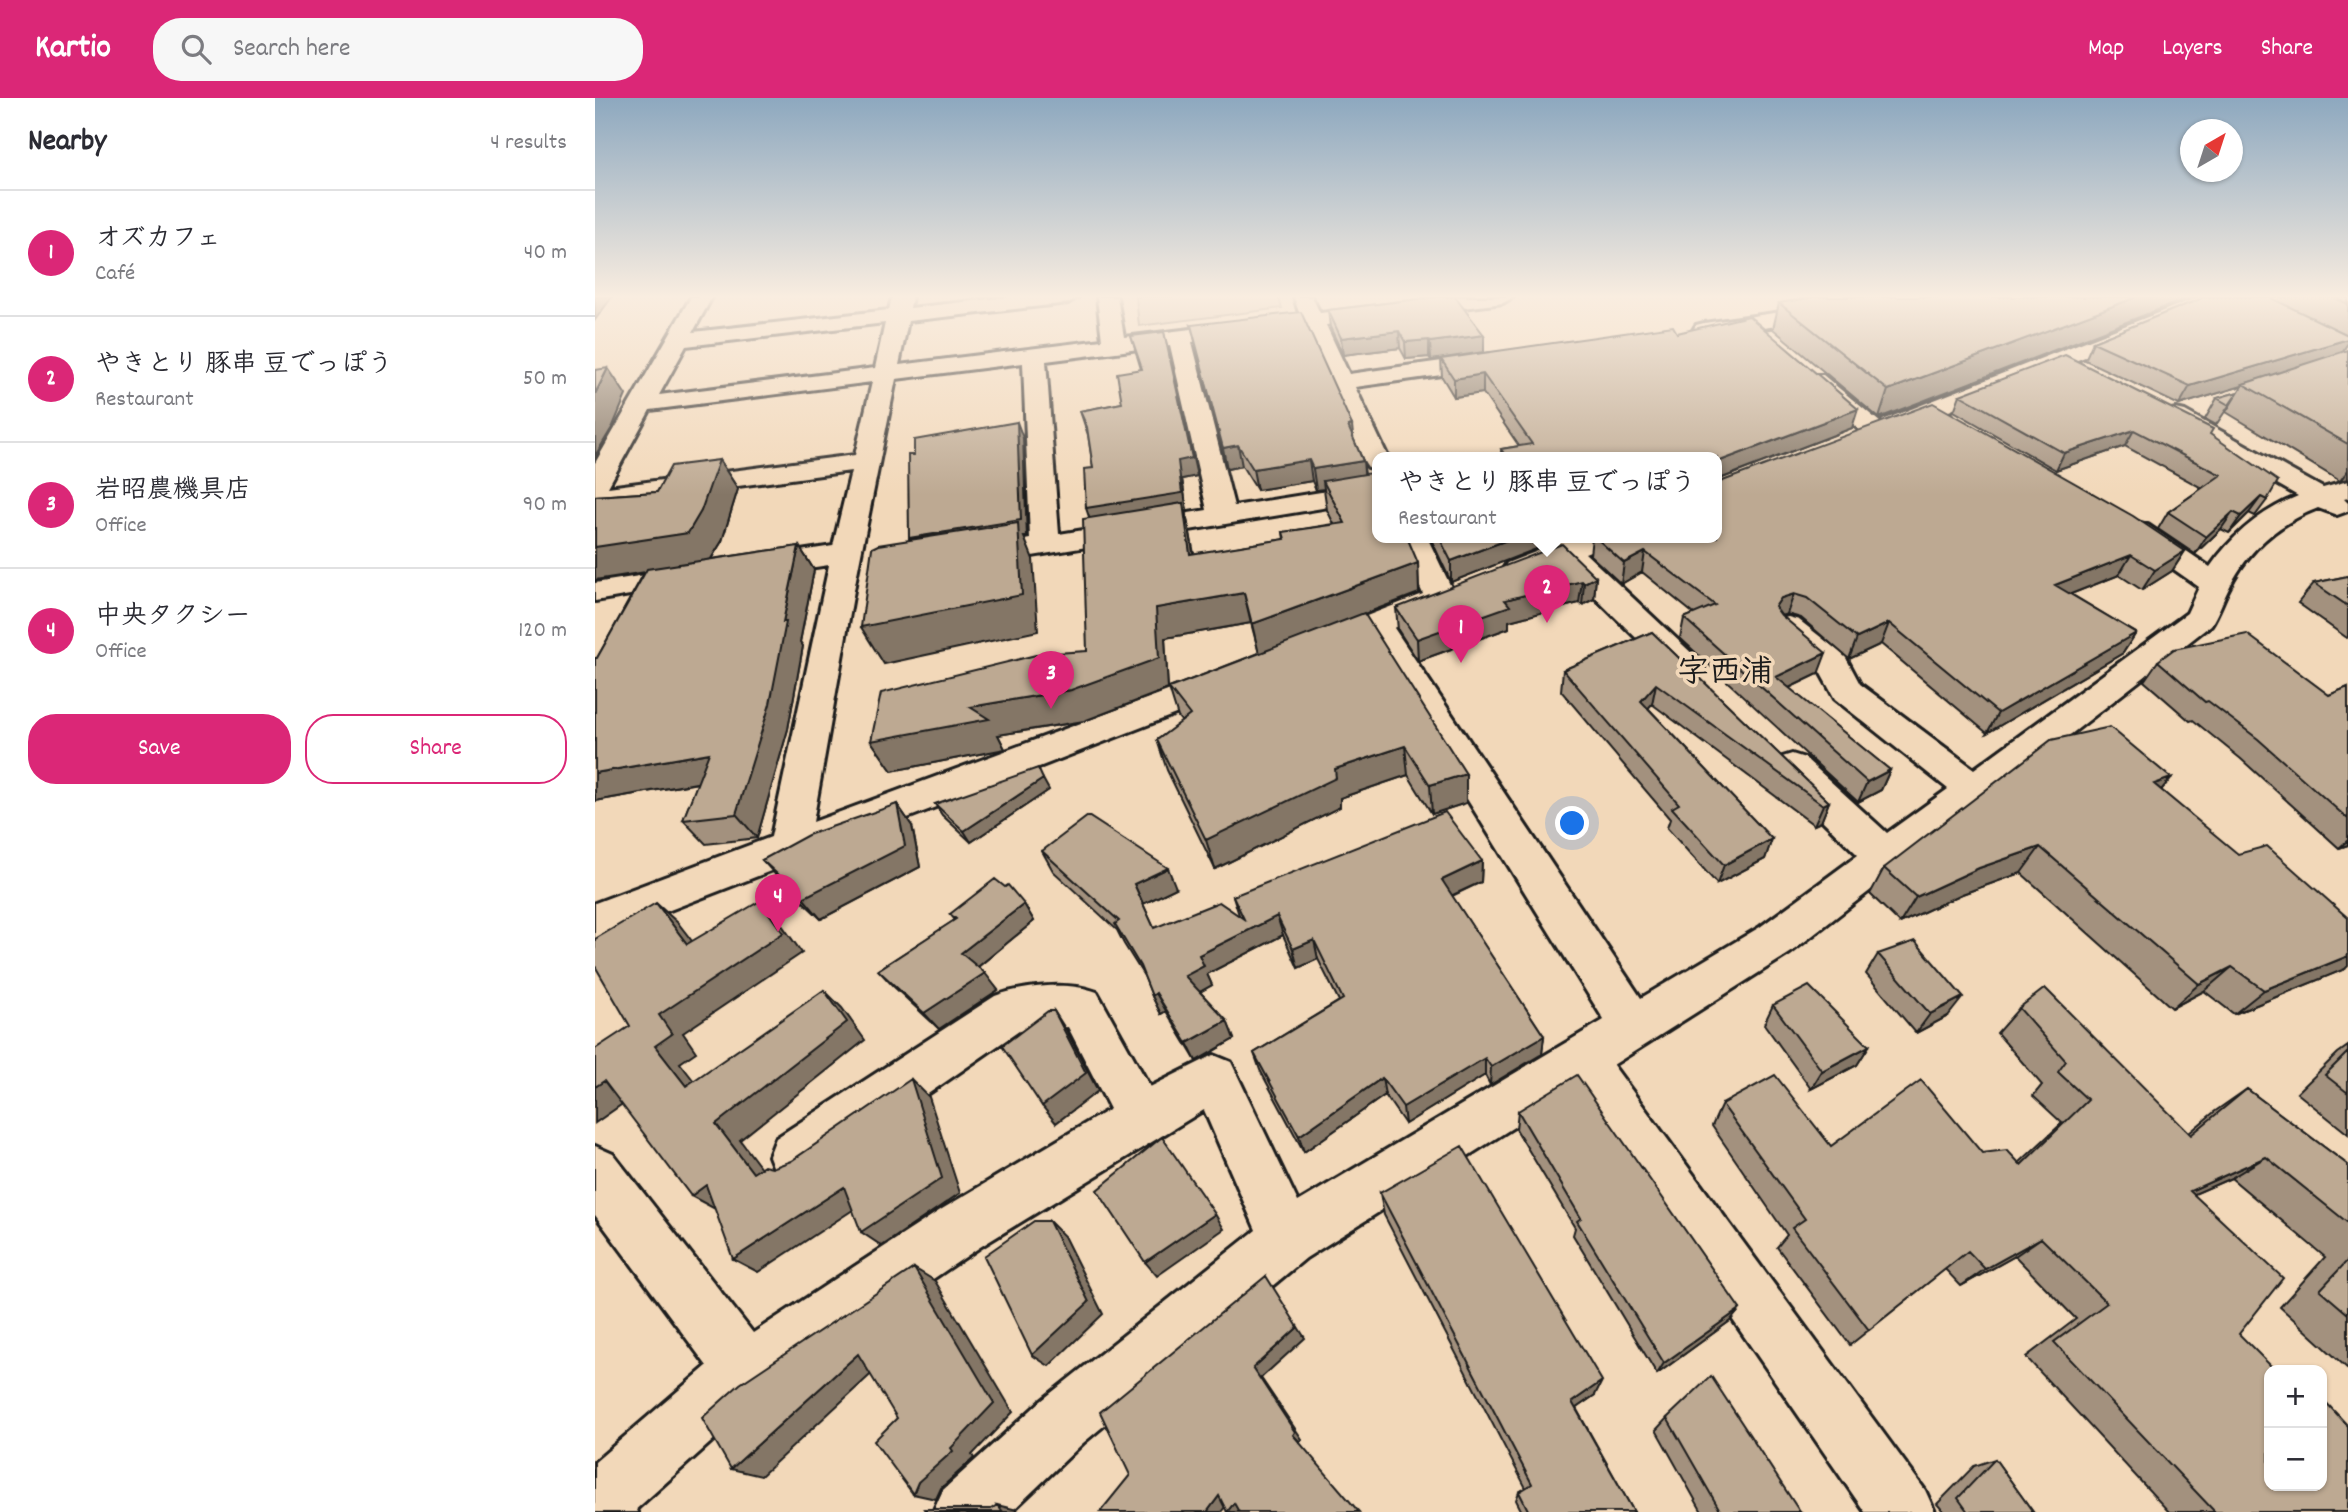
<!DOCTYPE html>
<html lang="en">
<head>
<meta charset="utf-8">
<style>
	:root { --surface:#fff; --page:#f7f7f7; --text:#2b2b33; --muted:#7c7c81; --line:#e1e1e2; --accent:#db2777 }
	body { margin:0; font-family:Dekko,"Klee One",sans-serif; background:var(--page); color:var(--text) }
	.controls { position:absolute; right:21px; bottom:21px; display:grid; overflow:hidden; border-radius:14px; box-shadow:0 2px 5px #0004 }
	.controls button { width:63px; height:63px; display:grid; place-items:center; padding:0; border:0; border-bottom:2px solid var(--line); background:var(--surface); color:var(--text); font:35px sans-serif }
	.compass { position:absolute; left:1585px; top:21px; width:63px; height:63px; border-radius:50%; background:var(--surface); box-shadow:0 2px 5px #0004; rotate:39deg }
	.you { position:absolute; left:978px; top:726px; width:24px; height:24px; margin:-18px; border:5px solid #fff; border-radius:50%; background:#1a73e8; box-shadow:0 0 0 10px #1a73e833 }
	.badge { display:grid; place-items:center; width:46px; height:46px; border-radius:50%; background:var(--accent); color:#fff; font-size:23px; font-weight:700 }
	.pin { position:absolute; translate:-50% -58px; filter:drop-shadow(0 2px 4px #0008) }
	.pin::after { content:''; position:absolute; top:37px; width:24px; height:21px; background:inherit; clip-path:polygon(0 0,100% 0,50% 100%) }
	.popup { position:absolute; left:777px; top:354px; width:350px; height:91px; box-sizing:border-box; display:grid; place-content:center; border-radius:14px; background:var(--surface); filter:drop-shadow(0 2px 5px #0005); font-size:23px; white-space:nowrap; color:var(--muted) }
	.popup b { font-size:26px; color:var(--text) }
	.popup::after { content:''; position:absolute; left:50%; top:100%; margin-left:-14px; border:14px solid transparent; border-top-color:var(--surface) }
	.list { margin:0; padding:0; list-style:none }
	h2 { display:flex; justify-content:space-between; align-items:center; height:91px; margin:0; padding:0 28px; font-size:30px }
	h2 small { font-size:23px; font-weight:400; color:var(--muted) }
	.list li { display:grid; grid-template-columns:46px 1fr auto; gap:21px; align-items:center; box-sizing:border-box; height:126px; padding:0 28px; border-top:2px solid var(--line) }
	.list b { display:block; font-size:26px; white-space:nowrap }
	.list p { margin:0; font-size:23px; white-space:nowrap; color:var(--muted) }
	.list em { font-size:23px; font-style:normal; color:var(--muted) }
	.actions { display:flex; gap:14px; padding:21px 28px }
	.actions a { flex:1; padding:16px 0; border:2px solid var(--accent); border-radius:28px; text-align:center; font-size:24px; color:var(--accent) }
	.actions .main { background:var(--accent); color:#fff }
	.icon { flex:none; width:38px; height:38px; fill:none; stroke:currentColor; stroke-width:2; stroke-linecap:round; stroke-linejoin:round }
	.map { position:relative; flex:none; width:1753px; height:1414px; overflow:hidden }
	header { display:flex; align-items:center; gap:42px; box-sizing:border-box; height:98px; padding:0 35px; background:var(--accent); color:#fff }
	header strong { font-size:33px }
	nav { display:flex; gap:38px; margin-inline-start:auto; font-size:24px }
	.search { width:490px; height:63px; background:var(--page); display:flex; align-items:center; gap:18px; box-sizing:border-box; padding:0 24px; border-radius:28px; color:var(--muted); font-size:26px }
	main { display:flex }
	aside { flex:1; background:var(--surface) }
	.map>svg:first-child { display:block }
	.green { fill:#d2bca2; stroke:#776c5f; stroke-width:2 }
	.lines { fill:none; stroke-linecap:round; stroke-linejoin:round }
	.minor-casing { stroke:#1c1c1c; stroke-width:6 }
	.major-casing { stroke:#1c1c1c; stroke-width:6 }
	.minor { fill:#f2d8b9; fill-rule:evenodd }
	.major { fill:#f2d8b9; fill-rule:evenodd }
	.wall { fill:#a3917e; stroke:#1c1c1c; stroke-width:2 }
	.shaded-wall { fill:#847666; stroke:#1c1c1c; stroke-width:2 }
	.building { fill:#bda992; stroke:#1c1c1c; stroke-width:2 }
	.labels { text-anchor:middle; stroke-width:7; stroke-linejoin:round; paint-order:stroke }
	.quarter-label { font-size:32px; font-weight:bold; fill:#1c1c1c; stroke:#f2d8b9 }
</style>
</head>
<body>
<header>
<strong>Kartio</strong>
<div class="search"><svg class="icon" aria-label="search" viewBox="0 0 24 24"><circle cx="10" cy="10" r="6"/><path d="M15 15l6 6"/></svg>Search here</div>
<nav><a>Map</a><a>Layers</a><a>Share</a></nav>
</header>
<main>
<aside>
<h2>Nearby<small>4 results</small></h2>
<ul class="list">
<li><span class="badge">1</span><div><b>オズカフェ</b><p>Café</p></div><em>40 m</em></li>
<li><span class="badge">2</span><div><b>やきとり 豚串 豆でっぽう</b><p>Restaurant</p></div><em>50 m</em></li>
<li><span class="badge">3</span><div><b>岩昭農機具店</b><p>Office</p></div><em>90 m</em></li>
<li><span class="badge">4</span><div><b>中央タクシー</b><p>Office</p></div><em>120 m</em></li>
</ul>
<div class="actions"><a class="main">Save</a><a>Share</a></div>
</aside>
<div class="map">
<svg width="1753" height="1414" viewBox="0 0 1753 1414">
	<rect width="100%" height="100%" fill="#f2d8b9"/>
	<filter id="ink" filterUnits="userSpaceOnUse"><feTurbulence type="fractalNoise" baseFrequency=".0143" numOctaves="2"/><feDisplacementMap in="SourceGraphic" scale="14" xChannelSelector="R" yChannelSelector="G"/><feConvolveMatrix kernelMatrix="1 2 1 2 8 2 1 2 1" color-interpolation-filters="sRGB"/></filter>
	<g filter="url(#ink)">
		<!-- green -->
		<path class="green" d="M541 199H683L687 210 544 228Z"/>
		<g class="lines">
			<defs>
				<path id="minor" d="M96 199H117L98 234 294 212 297 199H317L315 210 413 199H483L473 205 313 223 304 267 507 242 502 199H522L529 239 705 218 699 199H717L725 215 855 199H918L908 205 731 227 754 276 897 256 905 258 908 263 905 268 897 270 760 289 793 359H782V371L773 369 769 363 710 230 597 244 639 408 782 385V401L382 467 371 464 367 458 371 452 435 441 428 265 301 281 261 481 218 724 616 577 628 574 640 577 645 585 640 593 0 841V805L176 739 234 467 160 478 149 475 145 469 149 463 160 460 238 448 256 373 0 407V365ZM290 225 280 270 64 297 91 248ZM575 247 612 412 464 436 451 263ZM277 284 260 357 13 389 55 312Z
					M1251 199H1275L1284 208 1281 212 1274 214 1109 239 1101 237 1098 232 1101 227 1109 225 1255 204Z
					M1604 199H1634L1631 203 1306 332 1292 333 1289 338 1280 341 1271 338 1208 282 1212 277H1228L1286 325 1288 322Z
					M1581 311 1590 313 1728 390 1753 383V400L1749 401 1753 405V413L1742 417 1723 410C1682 426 1652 452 1633 492 1627 504 1623 516 1616 527L1195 855 1018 967 1330 1392 1340 1414H1270L979 991 711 1160 488 1345 416 1414H338L348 1392 446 1303 661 1132 609 1012 385 1149 172 1294 38 1414H0V1364L112 1268 0 1117V1048L18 1056 158 1235 347 1111 515 1011 473 929 424 933 217 1076 199 1083 181 1076 174 1058 181 1040 400 898C429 888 473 883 502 894L555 989 619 957 636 964 703 1104 1009 922 773 541 727 558 715 554 711 547 715 540 828 496 803 439H832L857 491 866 499 857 508 799 530 1046 900 1165 829 1263 757 1184 680 1178 670 1184 660 1197 656 1210 660 1292 735 1353 691 1240 601 1224 572 1182 536 1177 529 1182 522 1193 519 1204 522 1250 558 1265 586 1379 671 1592 515 1604 489 1533 439 1529 433 1533 427 1543 424 1553 427 1615 469C1638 436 1666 413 1703 398L1572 323 1569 318 1572 313Z
					M979 439H1020L1016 445 990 455 1104 562 1109 570 1104 578 1092 581 1080 578 965 465 923 480 912 477 908 471 912 465Z
					M94 470 105 473 109 479 105 485 0 503V485Z"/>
				<path id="major" d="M0 1364 22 1373 43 1414H0Z"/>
			</defs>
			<!-- minor casing -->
			<use href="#minor" class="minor-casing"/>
			<!-- major casing -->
			<use href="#major" class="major-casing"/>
			<!-- minor -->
			<use href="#minor" class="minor"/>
			<!-- major -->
			<use href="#major" class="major"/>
		</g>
		<!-- wall -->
		<path class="wall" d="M1219 199H1596L1284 320 1178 231 1184 205Z
			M1610 199H1753V245L1747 254 1753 252V381L1745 383 1631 314 1647 288 1584 307 1490 262 1498 244Z
			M733 212 889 237V254L836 262 834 259 811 261 805 250 748 257 735 229Z
			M596 227 759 342 768 363 770 376 782 439 823 465 824 495 769 516 871 705 837 716 813 677 745 700V709L620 771 572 672 562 642 587 624 583 619 574 590 664 555 656 525 570 540 573 591 489 623 403 637 410 651 297 673 276 643 492 553 494 420 498 370 493 337 485 313 527 305 546 271 536 238 602 378 587 381 592 413H590L595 435 599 456 689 441 688 434 739 426 732 412 729 391 721 392 717 383 662 392 647 368 632 371Z
			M1082 235 1257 330 1125 381V384L1590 453 1577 473 1547 492 1524 477 1476 496 1541 535 1528 555 1392 635 1286 546 1254 561 1206 520 1192 516 1187 518 1223 576 1194 590 1295 672 1286 692 1263 704 1085 540 1089 520 1099 516 1047 474 1026 486 995 457 997 439H1122V359H906V351L924 348 888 295 859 299 847 279 846 261Z
			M1643 294 1621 327 1610 321 1622 300Z
			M1365 297 1615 336 1672 402 1660 418 1654 415 1634 435 1626 431 1600 456 1563 431 1573 414 1607 390 1530 348 1461 372 1359 313Z
			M124 362 143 391 127 443 116 461 204 448 219 472 205 544 208 548 193 631 162 740 111 746 88 722 103 685 0 703V560H2L49 475 0 482V398L62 394Z
			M835 439H972L856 484Z
			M1753 478V539L1752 540 1703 505 1719 485Z
			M1001 479 999 501 987 507 984 505 914 523V530L823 563 803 532 801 510Z
			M1057 534 1234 704 1226 724 1219 727 1057 606 1053 610 1177 741 1170 761 1122 786 1072 730 1075 721 966 593 968 572Z
			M1563 563 1734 597 1753 589V747L1744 750 1646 661 1598 622 1595 623 1549 583Z
			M1576 680 1566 692 1750 871 1639 916 1609 893 1577 910 1426 775 1367 796 1305 825 1275 796 1289 770Z
			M454 692 376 744 347 717 340 706Z
			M302 706 317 728 325 769 226 821 186 783 167 762Z
			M447 753 581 790 548 806 559 830 644 817 638 798 887 763 886 784 857 798 949 938 947 956 895 987 890 977 810 1026 790 997 709 1054 665 972 659 955 744 903 723 861 703 870 688 837 612 876 617 887 605 894 632 923 639 941 601 963 571 913 566 916 557 898 549 878 529 846 522 832 458 773Z
			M429 806 439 823 383 869 403 892 344 931 298 888 283 872 360 822 355 816Z
			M1283 856 1353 918 1321 935 1271 876Z
			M1178 907 1274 948 1262 967 1216 991 1169 926Z
			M1424 910 1594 1035 1619 1014 1652 991 1753 1067V1271L1685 1209 1730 1159 1636 1080 1599 1096 1644 1236 1753 1414H1574L1431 1259 1481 1221 1420 1158 1366 1188 1350 1171 1255 1247 1182 1149 1192 1137 1117 1028 1127 1006 1236 1048 1387 1055 1424 1065 1467 1025 1438 998 1447 987 1402 935Z
			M1753 948V1036L1702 995 1743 955Z
			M923 1013 1145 1211 1135 1223 1062 1276 978 1137 980 1130 921 1031Z
			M785 1095 1000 1297 981 1310 1039 1414H927L921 1402 924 1394 931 1390 789 1117Z
			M1072 1320 1205 1414H1107L1061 1332Z
			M1400 1361 1438 1414H1349L1342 1406 1379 1368Z"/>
		<!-- shaded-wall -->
		<path class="shaded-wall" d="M0 199H17L0 222Z
			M1542 199H1596L1284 320 1293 292Z
			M804 233 805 250 748 257 746 240Z
			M569 234 602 378 587 381 592 413H590L595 435 603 486 497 428 491 410 583 363Z
			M889 237V254L836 262 835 244Z
			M1753 241V245L1745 257 1648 286 1647 288 1584 307 1595 288Z
			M834 242V259L811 261 810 244Z
			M13 270 31 297 18 328 0 358V296Z
			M888 276V295L859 299V281Z
			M1263 311 1257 330 1122 382 1125 363Z
			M422 324 428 340 432 439H429L438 461 443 533 289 566 266 529 322 457 314 440Z
			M757 327 759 348 753 328Z
			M1539 332 1530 348 1461 372 1469 355Z
			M643 347 647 368 632 371 628 350Z
			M124 362 143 391 127 443 114 464 0 482V449Z
			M714 362 717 383 662 392 658 371Z
			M768 363 770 384 728 383 729 391 721 392 718 371Z
			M1753 372V381L1745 383Z
			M1666 399 1654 415 1634 435 1646 418Z
			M1638 414 1626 431 1600 456 1611 439Z
			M920 439H972L856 484V463Z
			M204 448 219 472 205 544 208 548 193 631 162 740 141 716 188 524Z
			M1590 453 1577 473 1547 492 1560 472Z
			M1050 454 1047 474 1026 486 1029 465Z
			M1536 457 1524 477 1448 507 1460 487Z
			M823 465 824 495 664 556 657 526Z
			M1001 479 999 501 987 507 989 485Z
			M987 483 984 505 914 523V530L823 563 822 541 910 502Z
			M649 495 656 525 570 540 573 591 489 623 403 637 410 651 297 673 276 643 375 609 476 592 561 510Z
			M1199 496 1192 516 1180 520V509L1186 500Z
			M1294 525 1286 546 1254 561 1262 540Z
			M1541 535 1528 555 1392 635 1403 615Z
			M1231 555 1223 576 1177 598 1181 579Z
			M1061 586 1057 606 1042 623 1046 603Z
			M810 648 813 677 745 700V709L620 771 611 742 740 671Z
			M114 655 135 679 0 703V675Z
			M1295 672 1286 692 1263 704 1272 684Z
			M871 676V705L837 716 835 687Z
			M1576 680 1554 707 1559 686Z
			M448 681 454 692 376 744 369 733Z
			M1234 704 1226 724 1219 727 1228 707Z
			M302 706 317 728 325 769 226 821 208 800Z
			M1177 741 1170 761 1122 786 1129 767Z
			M1753 742V747L1744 750Z
			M1445 749 1426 775 1367 796 1305 825 1321 799 1384 770Z
			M887 763 886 784 847 802V782Z
			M573 770 581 790 548 806 539 786Z
			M165 803 184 823 207 855 88 935 101 954 85 965 116 1005 91 988 60 948 64 917Z
			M61 805 83 825 114 865 92 846Z
			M429 806 439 823 379 872 366 855Z
			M682 818 688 837 612 876 617 887 599 897 590 878 604 857Z
			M719 842 723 861 703 870 698 851Z
			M1753 858V868L1750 871 1639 916 1669 892Z
			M1637 869 1609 893 1577 910 1604 886Z
			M390 875 403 892 344 931 329 915Z
			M229 892 247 910 270 942 145 1042 181 1090 158 1075 121 1026Z
			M561 895 571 913 566 916 557 898Z
			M1368 899 1353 918 1321 935 1335 916Z
			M459 913 471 932 503 993 461 1025 447 1008Z
			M632 923 639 941 601 963 592 945Z
			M949 938 947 956 895 987 896 969Z
			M1274 948 1262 967 1216 991 1227 973Z
			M890 960V977L810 1026 808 1009Z
			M787 980 790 997 709 1054 704 1038Z
			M316 981 334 999 365 1095 287 1148 266 1134Z
			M9 983 36 1000 0 1025V989Z
			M1671 1059 1636 1080 1563 1112 1595 1093Z
			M111 1087 122 1112 96 1098Z
			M249 1089 270 1104 163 1174 138 1161Z
			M620 1116 629 1131 562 1178 550 1164Z
			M454 1123 469 1138 508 1216 454 1268 437 1257Z
			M1446 1140 1420 1158 1366 1188 1390 1171Z
			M319 1170 340 1183 418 1314 377 1357 379 1360 346 1390 341 1401 318 1396 323 1384 356 1350Z
			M1145 1211 1135 1223 1062 1276 1069 1265Z
			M703 1229 710 1240 666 1280 707 1341 705 1344 698 1337 658 1270Z
			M263 1256 286 1267 166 1378 136 1371Z
			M1007 1283 1000 1297 971 1317 977 1304Z
			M624 1398 634 1404 626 1414H612Z
			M639 1405 645 1414H632Z
			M402 1407 422 1412 424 1414H408Z"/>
		<!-- building -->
		<path class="building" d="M841 199H860L889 237 835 244 834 242 810 244 804 233 746 240 733 212Z
			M1219 199H1542L1293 292 1184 205Z
			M1610 199H1674L1753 237V241L1595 288 1498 244Z
			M1739 199H1753V206Z
			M706 214 757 327 753 328 768 363 718 371 714 362 658 371 643 347 628 350 596 227Z
			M1154 218 1263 311 1125 363V384L1338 305 1538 418 1590 453 1560 472 1536 457 1460 487 1541 535 1403 615 1294 525 1262 540 1212 500 1199 496 1186 500 1180 509 1186 517 1231 555 1181 579 1295 672 1272 684 1089 520 1120 507 1050 454 1029 465 1000 439H1122V359H911L906 351 937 346 888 276 859 281 846 261 1078 228 1082 235Z
			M569 234 597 360 583 363 587 395 491 410 489 371 498 370 492 329 485 313 527 305 522 275 547 271 536 238Z
			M1753 252V346L1648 286Z
			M1470 257 1618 331 1615 336 1683 383 1672 402 1666 399 1646 418 1638 414 1611 439 1573 414 1626 377 1539 332 1469 355 1365 297Z
			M13 270 0 296V272Z
			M1643 294 1634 307 1622 300Z
			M422 324 426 422 314 440 313 357H319V342Z
			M124 362 106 413 93 435 0 449V398L62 394 76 368Z
			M776 375 782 388V439H812L823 465 657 526 649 495 561 510 564 560 476 592 375 609 394 621 276 643 286 595 445 556 492 553 488 421 588 405 595 456 690 441 688 434 750 425 728 383Z
			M423 425 427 497 266 529 277 450 283 447Z
			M844 439H920L856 463Z
			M967 446 1001 479 989 485 987 483 910 502 915 508 822 541 801 510Z
			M204 448 188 524H191L175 606 141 716 88 722 114 655 0 675V560H2L52 471Z
			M1753 478V508L1719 485Z
			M769 515 871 676 835 687 810 648 740 671 741 680 611 742 562 642 595 617 574 590Z
			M1057 534 1234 704 1228 707 1061 586 1046 603 1177 741 1129 767 1077 710 1084 706 968 572Z
			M1652 536 1734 597 1753 589V721L1663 641 1613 603 1610 604 1563 563 1579 551Z
			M1515 629 1576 680 1559 686 1643 756 1672 748 1753 820V858L1669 892 1637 869 1604 886 1445 749 1384 770 1321 799 1289 770 1456 642Z
			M443 670 448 681 369 733 340 706Z
			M302 706 310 748 208 800 167 762 213 737Z
			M850 714 887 763 847 782 949 938 896 969 890 960 808 1009 787 980 704 1038 659 955 748 901 719 842 698 851 682 818 604 857 609 868 590 878 632 923 592 945 561 895 557 898 545 868 520 826 524 823 447 753 493 718 573 770 539 786 559 830 624 804 649 821 638 798Z
			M400 781 410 789 413 787 429 806 366 855 390 875 329 915 283 872 361 821 355 816Z
			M165 803 188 835 64 917 77 936 60 948 91 988 229 892 252 924 121 1026 158 1075 169 1068 177 1070 196 1063 316 981 347 1080 266 1134 249 1089 138 1161 111 1087 96 1098 9 983 0 989V951L35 928 0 868V841L61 805 92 846Z
			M1320 843 1368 899 1335 916 1283 856Z
			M1214 888 1274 948 1227 973 1178 907Z
			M1450 890 1596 1037 1652 991 1753 1067V1125L1671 1059 1595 1093 1688 1180 1644 1236 1680 1272H1674V1388H1727V1300L1753 1328V1414H1620L1459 1244 1512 1205 1446 1140 1390 1171 1373 1153 1274 1232 1197 1130 1210 1121 1127 1006 1180 977 1236 1048 1326 982 1387 1055 1412 1052 1426 1067 1493 1002 1463 974 1471 963 1424 910Z
			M453 913H459L491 975 447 1008 407 948Z
			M1753 954V995L1730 977Z
			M982 977 1145 1211 1069 1265 982 1123 986 1120 923 1013Z
			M567 1039 620 1116 550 1164 502 1092Z
			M867 1048 1007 1283 977 1304 1039 1414H934L924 1394 937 1386 785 1095Z
			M439 1123H454L494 1204 437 1257 389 1158Z
			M1753 1162V1216L1725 1192Z
			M319 1170 399 1305 356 1350 358 1353 323 1384 318 1396 279 1343 302 1320 263 1256 136 1371 107 1320 145 1286Z
			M671 1178 703 1229 658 1270 700 1334 698 1337 764 1414H644L639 1405 632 1414 624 1398 612 1414H505L535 1377 505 1314Z
			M1116 1278 1205 1414H1126L1072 1320Z
			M1400 1361 1438 1414H1373L1363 1400Z
			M402 1407 408 1414H331L329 1411H396Z"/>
	</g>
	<!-- sky -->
	<linearGradient id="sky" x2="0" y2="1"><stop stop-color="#8da8bf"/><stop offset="0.5" stop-color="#f9ede0"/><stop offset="1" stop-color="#f9ede0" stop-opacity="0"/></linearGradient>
	<rect width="1753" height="397" fill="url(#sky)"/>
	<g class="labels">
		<!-- quarter labels -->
		<g class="quarter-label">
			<text x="1130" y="583">字西浦</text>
		</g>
	</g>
</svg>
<div class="controls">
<button>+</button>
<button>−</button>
</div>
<svg class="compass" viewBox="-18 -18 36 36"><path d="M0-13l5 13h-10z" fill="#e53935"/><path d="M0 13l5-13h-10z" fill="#7c7c81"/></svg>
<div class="you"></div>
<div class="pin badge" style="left:866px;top:565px">1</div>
<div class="pin badge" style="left:952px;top:525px">2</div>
<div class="popup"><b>やきとり 豚串 豆でっぽう</b>Restaurant</div>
<div class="pin badge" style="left:456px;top:611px">3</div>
<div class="pin badge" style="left:183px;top:834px">4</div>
</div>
</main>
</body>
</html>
